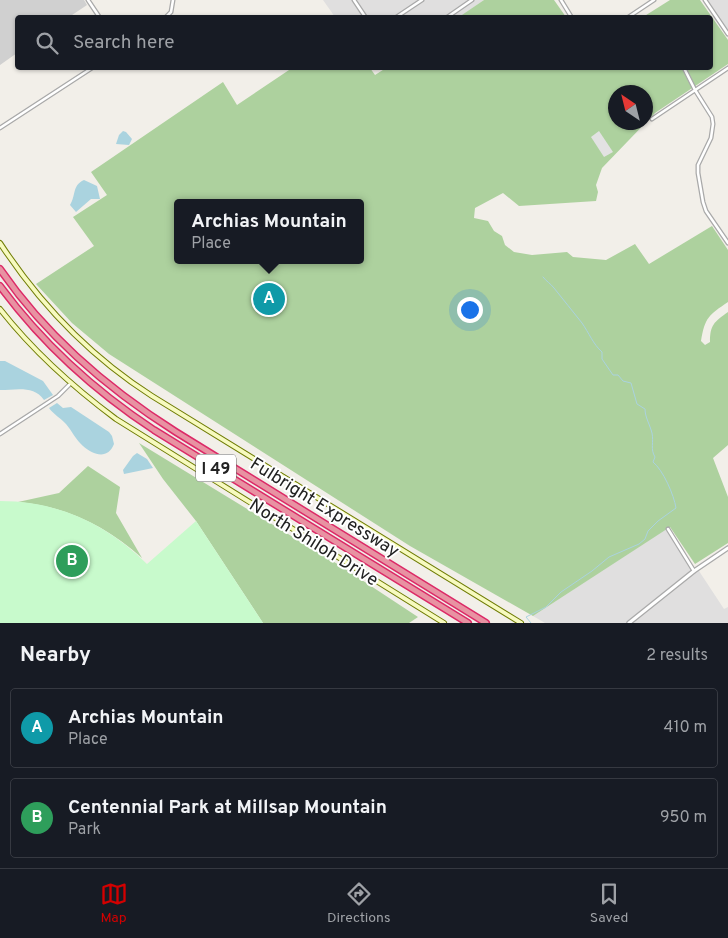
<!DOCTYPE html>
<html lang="en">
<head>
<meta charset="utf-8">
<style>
	:root { --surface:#171b24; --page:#20242c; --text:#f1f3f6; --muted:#9ea1a6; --line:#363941; --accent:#d40000 }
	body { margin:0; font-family:Overpass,sans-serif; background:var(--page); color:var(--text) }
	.compass { position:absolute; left:608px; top:85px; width:45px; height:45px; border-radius:50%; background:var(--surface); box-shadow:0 1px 4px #0004; rotate:325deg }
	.you { position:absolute; left:469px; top:309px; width:18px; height:18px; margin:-12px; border:4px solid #fff; border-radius:50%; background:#1a73e8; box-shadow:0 0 0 8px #1a73e833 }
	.badge { display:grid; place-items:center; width:32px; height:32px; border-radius:50%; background:var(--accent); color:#fff; font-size:16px; font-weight:700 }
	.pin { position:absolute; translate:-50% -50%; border:2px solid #fff; box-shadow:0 1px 5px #0006 }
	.popup { position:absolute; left:174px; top:199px; width:190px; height:65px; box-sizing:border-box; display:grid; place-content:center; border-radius:5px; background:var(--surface); filter:drop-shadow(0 1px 4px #0005); font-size:16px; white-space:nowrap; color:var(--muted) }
	.popup b { font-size:19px; color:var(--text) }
	.popup::after { content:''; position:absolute; left:50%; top:100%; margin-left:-10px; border:10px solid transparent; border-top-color:var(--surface) }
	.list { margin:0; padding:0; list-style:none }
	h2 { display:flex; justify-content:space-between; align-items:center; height:65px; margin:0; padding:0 20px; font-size:21px }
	h2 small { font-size:16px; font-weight:400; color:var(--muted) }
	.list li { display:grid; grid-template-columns:32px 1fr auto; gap:15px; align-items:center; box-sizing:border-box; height:80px; margin:0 10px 10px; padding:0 10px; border:1px solid var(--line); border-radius:5px }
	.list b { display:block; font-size:19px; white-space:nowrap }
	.list p { margin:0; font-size:16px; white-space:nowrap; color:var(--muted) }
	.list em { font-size:16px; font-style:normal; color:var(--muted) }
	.icon { flex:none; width:28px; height:28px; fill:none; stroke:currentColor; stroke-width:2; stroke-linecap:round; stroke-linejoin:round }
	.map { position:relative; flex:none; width:728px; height:623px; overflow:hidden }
	.search { position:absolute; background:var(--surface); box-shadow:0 1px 4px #0004; left:15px; right:15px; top:15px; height:55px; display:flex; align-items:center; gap:12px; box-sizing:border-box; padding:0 18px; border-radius:5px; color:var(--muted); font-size:19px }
	.sheet { height:245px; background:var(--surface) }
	nav { display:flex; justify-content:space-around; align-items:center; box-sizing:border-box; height:70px; border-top:1px solid var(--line); background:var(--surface); font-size:14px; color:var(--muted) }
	nav a { display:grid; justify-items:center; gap:2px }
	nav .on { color:var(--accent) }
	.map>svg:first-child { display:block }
	.residential { fill:#e0dfdf }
	.religious { fill:#d0d0d0 }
	.forest { fill:#add19e; fill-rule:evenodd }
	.park { fill:#c8facc }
	.parking { fill:#e2e2e2 }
	.water { fill:#aad3df }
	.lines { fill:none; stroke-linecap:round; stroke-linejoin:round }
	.stream { stroke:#aad3df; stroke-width:1 }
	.minor-casing { stroke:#a9a9a9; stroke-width:5 }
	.tertiary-casing { stroke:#a9a9a9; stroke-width:5.5 }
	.secondary-casing { stroke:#707d05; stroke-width:6 }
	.motorway-casing { stroke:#dc2a67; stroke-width:8 }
	.minor { stroke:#fff; stroke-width:2.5 }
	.tertiary { stroke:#fff; stroke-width:3 }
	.secondary { stroke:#f7fabf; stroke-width:4 }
	.motorway { stroke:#e892a2; stroke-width:5 }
	.labels { text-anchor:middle; stroke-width:4; stroke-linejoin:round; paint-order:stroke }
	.shield { fill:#fff; stroke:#646464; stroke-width:1 }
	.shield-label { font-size:16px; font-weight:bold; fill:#222 }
	.street-label { font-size:18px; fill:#222; stroke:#fff }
</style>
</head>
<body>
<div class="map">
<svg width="728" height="623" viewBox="0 0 728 623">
	<rect width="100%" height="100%" fill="#f2efe9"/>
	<!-- residential -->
	<path class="residential" d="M323 0H484L459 18 335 17Z
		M705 0H728V34Z
		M666 529 694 570 697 568 724 609 728 607V623H545L533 616Z"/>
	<!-- religious -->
	<path class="religious" d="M0 0H84L87 5 69 17 18 18 17 53 0 65Z"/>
	<!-- forest -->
	<path class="forest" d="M484 0H554L566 17H459Z
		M670 0H700L728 40V64L655 113 602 168 596 185 598 192 596 201 519 206 503 193 475 208 474 218 488 221 494 231 502 236 505 245 514 252 532 255 567 252 573 257 606 260 635 244 649 264 712 226 728 250V302C709 315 705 317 701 341L705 345 710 342C710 325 714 322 728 312V445L713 458 728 497V543L695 564 670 527 533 616 410 546 109 354 72 323 36 284 94 246 73 217 107 195 91 172 223 82 237 105 292 68H370L375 75 386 68H710V18L643 17ZM616 92H646V122H616ZM178 203H360V260H178Z
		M139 443 339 565 418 617 409 623H263L196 521 163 479Z
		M88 466 120 487 116 513 142 558C106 526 66 506 18 502L59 493Z"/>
	<!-- park -->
	<path class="park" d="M0 501C58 501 107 524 147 564L196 521 263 623H0Z"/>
	<!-- parking -->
	<path class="parking" d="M599 131 613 152 604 157 591 137Z"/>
	<!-- water -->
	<path class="water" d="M123 131 126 132 132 139 129 145 116 144 119 135Z
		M84 180 97 186 100 199H91L76 212 70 205C76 196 72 185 84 180Z
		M0 361H5L43 381 53 395 44 400C34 385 16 390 0 390Z
		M57 403 63 408 71 407 109 432 112 436 114 444C108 460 93 455 83 446 76 440 72 431 66 424 61 418 54 415 49 408Z
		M137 453 147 459 153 468 124 474 123 470 133 456Z"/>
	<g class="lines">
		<!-- stream -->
		<path class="stream" d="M531 623 526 617 546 607 561 592 592 571 609 557 639 544 645 539 648 531 658 521 676 508C674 495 663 470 653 462L655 457C650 449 654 442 652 433 650 425 645 417 645 409L637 404 631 383 623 381 618 375H613L602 359V352C593 344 589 333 582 323 573 311 563 300 554 288 551 284 546 281 543 277"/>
		<defs>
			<path id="minor" d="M88 0 100 18
				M354 0 366 18
				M561 0 572 18
				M705 0 728 34
				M165 18 171 12 173 0
				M395 18 422 0
				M446 18 472 0
				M627 18 654 0
				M684 68 695 90 712 117 713 124 711 138 698 165V173L703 202 706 211 728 243
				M652 119 728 68
				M0 128 92 68
				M0 434 58 396 71 383
				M668 529 694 571"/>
			<path id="tertiary" d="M629 623 694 571 728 548"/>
			<path id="secondary" d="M0 243C40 304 91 357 152 396L521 623
				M0 309C33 351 73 387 116 419L444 623"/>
			<path id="motorway" d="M0 269C46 336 108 389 176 432L486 623
				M0 286C42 343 95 391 154 430L468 623"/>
		</defs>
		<!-- minor casing -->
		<use href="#minor" class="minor-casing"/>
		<!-- tertiary casing -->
		<use href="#tertiary" class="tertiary-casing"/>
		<!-- secondary casing -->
		<use href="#secondary" class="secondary-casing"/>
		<!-- motorway casing -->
		<use href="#motorway" class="motorway-casing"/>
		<!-- minor -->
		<use href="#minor" class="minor"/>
		<!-- tertiary -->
		<use href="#tertiary" class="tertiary"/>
		<!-- secondary -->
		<use href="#secondary" class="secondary"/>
		<!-- motorway -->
		<use href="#motorway" class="motorway"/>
	</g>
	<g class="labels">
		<!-- shield labels -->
		<rect class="shield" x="196" y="454.5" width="40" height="27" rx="4"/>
		<g class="shield-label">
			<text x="216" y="474">I 49</text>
		</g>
		<!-- street labels -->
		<g class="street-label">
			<text transform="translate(325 507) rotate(32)" y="6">Fulbright Expressway</text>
			<text transform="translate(314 542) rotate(32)" y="6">North Shiloh Drive</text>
		</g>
	</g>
</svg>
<svg class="compass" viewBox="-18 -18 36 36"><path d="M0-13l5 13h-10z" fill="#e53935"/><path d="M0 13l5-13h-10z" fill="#9ea1a6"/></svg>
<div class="you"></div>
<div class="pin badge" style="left:269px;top:299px;background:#0f9aa8">A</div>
<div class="popup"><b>Archias Mountain</b>Place</div>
<div class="pin badge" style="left:72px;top:561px;background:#2e9e5b">B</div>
<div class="search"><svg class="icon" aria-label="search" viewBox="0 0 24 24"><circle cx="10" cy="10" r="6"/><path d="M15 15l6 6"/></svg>Search here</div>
</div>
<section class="sheet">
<h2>Nearby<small>2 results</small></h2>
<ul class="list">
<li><span class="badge" style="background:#0f9aa8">A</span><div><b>Archias Mountain</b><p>Place</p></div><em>410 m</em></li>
<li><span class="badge" style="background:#2e9e5b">B</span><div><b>Centennial Park at Millsap Mountain</b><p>Park</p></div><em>950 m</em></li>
</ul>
</section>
<nav>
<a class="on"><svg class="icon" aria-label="map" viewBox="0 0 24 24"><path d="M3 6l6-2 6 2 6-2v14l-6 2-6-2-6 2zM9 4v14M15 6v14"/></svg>Map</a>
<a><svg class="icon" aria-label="directions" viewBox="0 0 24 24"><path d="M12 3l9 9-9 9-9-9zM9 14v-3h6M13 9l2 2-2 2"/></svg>Directions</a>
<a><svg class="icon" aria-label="saved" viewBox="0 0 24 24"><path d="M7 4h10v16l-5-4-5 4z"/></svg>Saved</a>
</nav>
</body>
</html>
